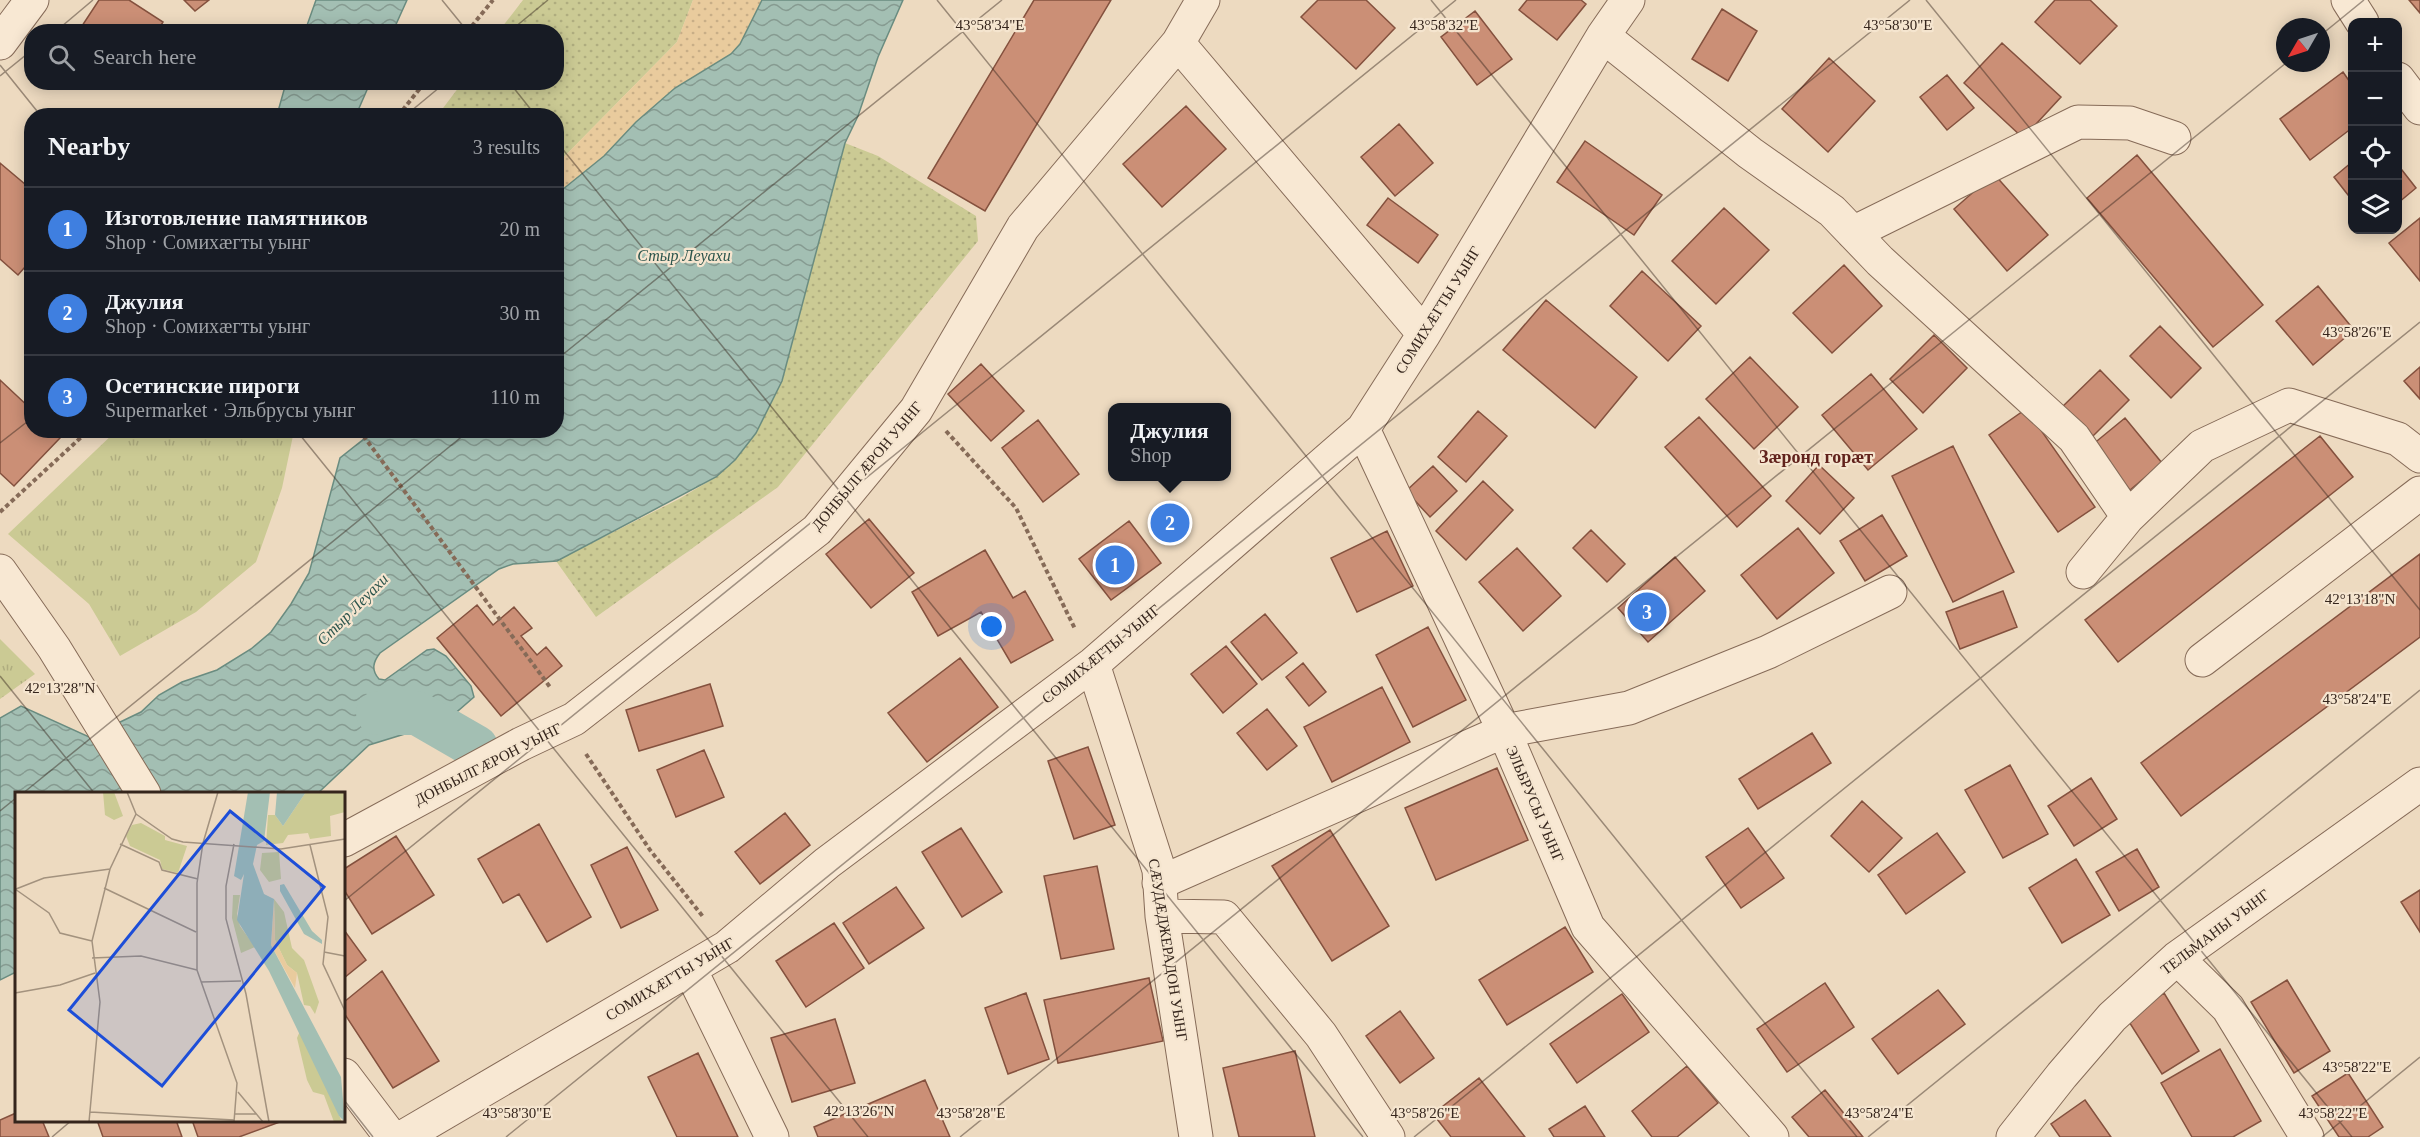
<!DOCTYPE html>
<html lang="en">
<head>
<meta charset="utf-8">
<style>
	:root { --surface:#171b24; --page:#242831; --text:#f1f3f6; --muted:#9ea1a6; --line:#363941; --accent:#ea580c }
	body { margin:0; font-family:Georgia,serif; background:var(--page); color:var(--text) }
	.controls { position:absolute; right:18px; top:18px; display:grid; overflow:hidden; border-radius:12px; box-shadow:0 3px 15px #0003 }
	.controls button { width:54px; height:54px; display:grid; place-items:center; padding:0; border:0; border-bottom:2px solid var(--line); background:var(--surface); color:var(--text); font:30px sans-serif }
	.compass { position:absolute; left:2276px; top:18px; width:54px; height:54px; border-radius:50%; background:var(--surface); box-shadow:0 3px 15px #0003; rotate:231deg }
	.you { position:absolute; left:992px; top:627px; width:21px; height:21px; margin:-15px; border:4px solid #fff; border-radius:50%; background:#1a73e8; box-shadow:0 0 0 9px #1a73e833 }
	.badge { display:grid; place-items:center; width:39px; height:39px; border-radius:50%; background:var(--accent); color:#fff; font-size:20px; font-weight:700 }
	.pin { position:absolute; translate:-50% -50%; border:3px solid #fff; box-shadow:0 2px 6px #0006 }
	.popup { position:absolute; left:1108px; top:403px; width:123px; height:78px; box-sizing:border-box; display:grid; place-content:center; border-radius:12px; background:var(--surface); filter:drop-shadow(0 2px 4px #0005); font-size:20px; white-space:nowrap; color:var(--muted) }
	.popup b { font-size:22px; color:var(--text) }
	.popup::after { content:''; position:absolute; left:50%; top:100%; margin-left:-12px; border:12px solid transparent; border-top-color:var(--surface) }
	.list { margin:0; padding:0; list-style:none }
	h2 { display:flex; justify-content:space-between; align-items:center; height:78px; margin:0; padding:0 24px; font-size:26px }
	h2 small { font-size:20px; font-weight:400; color:var(--muted) }
	.list li { display:grid; grid-template-columns:39px 1fr auto; gap:18px; align-items:center; box-sizing:border-box; height:84px; padding:0 24px; border-top:2px solid var(--line) }
	.list b { display:block; font-size:22px; white-space:nowrap }
	.list p { margin:0; font-size:20px; white-space:nowrap; color:var(--muted) }
	.list em { font-size:20px; font-style:normal; color:var(--muted) }
	.icon { flex:none; width:33px; height:33px; fill:none; stroke:currentColor; stroke-width:2; stroke-linecap:round; stroke-linejoin:round }
	.map { position:relative; flex:none; width:2420px; height:1137px; overflow:hidden }
	.search { position:absolute; background:var(--surface); box-shadow:0 3px 15px #0003; left:24px; top:24px; width:540px; height:66px; display:flex; align-items:center; gap:15px; box-sizing:border-box; padding:0 21px; border-radius:24px; color:var(--muted); font-size:22px }
	.panel { position:absolute; background:var(--surface); box-shadow:0 3px 15px #0003; left:24px; top:108px; width:540px; height:330px; border-radius:24px }
	.map>svg:first-child { display:block }
	.grass { fill:url(#grass-dots) }
	.sand { fill:url(#sand-dots) }
	.park { fill:url(#park-tufts) }
	.water { fill:url(#water-waves); stroke:#6a8c80; stroke-width:1.5 }
	.lines { fill:none; stroke-linecap:round; stroke-linejoin:round }
	.canal { stroke:#a3bfb3; stroke-width:44 }
	.building { fill:#cb8f76; stroke:#84513e; stroke-width:1.5 }
	.minor-casing { stroke:#866b58; stroke-width:35 }
	.path { stroke:#866b58; stroke-width:4; stroke-dasharray:4.5 3; stroke-linecap:butt }
	.minor { stroke:#f8e8d3; stroke-width:33 }
	.ticks { fill:none; stroke:#35251c; stroke-width:1.5; stroke-opacity:0.45 }
	.labels { text-anchor:middle; stroke-width:4.5; stroke-linejoin:round; paint-order:stroke }
	.street-label { font-size:15px; fill:#35251c; stroke:#f5e5cf }
	.water-label { font-size:16px; font-style:italic; fill:#2c554d; stroke:#f5e5cf }
	.quarter-label { font-size:18px; font-weight:bold; fill:#61221c; stroke:#f5e5cf }
	.inset-road { fill:none; stroke:#a3927e; stroke-width:1.5 }
	.view { fill:#1d4ed8; fill-opacity:0.15; stroke:#1d4ed8; stroke-width:3 }
	.inset-edge { fill:none; stroke:#35251c; stroke-width:3 }
	.ticks-label { font-size:15px; text-anchor:middle; fill:#35251c; stroke:#f5e5cf; stroke-width:4.5; stroke-linejoin:round; paint-order:stroke }
</style>
</head>
<body>
<div class="map">
<svg width="2420" height="1137" viewBox="0 0 2420 1137">
	<defs>
		<pattern id="grass-dots" width="8" height="8" patternUnits="userSpaceOnUse" patternTransform="scale(1.5)"><rect width="8" height="8" fill="#cbca94"/><path d="M2 2h.1M6 6h.1" fill="none" stroke="#afad7f" stroke-width="1.8" stroke-linecap="round"/></pattern>
		<pattern id="sand-dots" width="8" height="8" patternUnits="userSpaceOnUse" patternTransform="scale(1.5)"><rect width="8" height="8" fill="#e9cb9d"/><path d="M2 2h.1M6 6h.1" fill="none" stroke="#c8ae87" stroke-width="1.8" stroke-linecap="round"/></pattern>
		<pattern id="park-tufts" width="24" height="20" patternUnits="userSpaceOnUse" patternTransform="scale(1.5)"><rect width="24" height="20" fill="#cbca94"/><path d="M3 7l-1-3M5 7V3M7 7l1-3M15 17l-1-3M17 17v-4M19 17l1-3" fill="none" stroke="#afad7f"/></pattern>
		<pattern id="water-waves" width="16" height="10" patternUnits="userSpaceOnUse" patternTransform="scale(1.5)"><rect width="16" height="10" fill="#a3bfb3"/><path d="M0 5q4-4 8 0t8 0" fill="none" stroke="#869b91"/></pattern>
	</defs>
	<rect width="100%" height="100%" fill="#eddac0"/>
	<!-- grass -->
	<path class="grass" d="M523 0H693L677 42 557 164 556 116H437L462 83 556 82V32L499 31Z
		M845 143 878 156 976 216 978 241 778 487 596 617 556 561 679 499 716 477 735 460 782 381Z"/>
	<!-- sand -->
	<path class="sand" d="M693 0H762L740 44 731 54 675 88 636 122 604 156 557 194V164L677 42Z"/>
	<!-- park -->
	<path class="park" d="M116 431H294L282 488 256 562 196 612 120 656 89 604 8 534Z
		M0 639 35 674 0 699Z"/>
	<!-- water -->
	<path class="water" d="M316 0H407L393 31H305Z
		M762 0H903L878 57 858 116 845 143 782 381 756 433 735 460 716 477 557 561 513 564 499 569 380 653C373 662 371 670 379 679L385 680 427 650 434 649 446 656 471 686 474 697 452 716 434 725 369 745 318 793 16 794V972L0 980V718L21 706 89 737 141 712 159 695 182 682 217 670 251 649 271 632 291 604 309 573 340 458 374 431 556 430 557 194 604 156 636 122 675 88 731 54 740 44Z
		M286 83V82L370 83 356 115H277Z"/>
	<g class="lines">
		<!-- canal -->
		<path class="canal" d="M378 713H417L476 747"/>
	</g>
	<!-- building -->
	<path class="building" d="M99 0H129L163 22 157 32H78Z
		M184 0H209L195 11Z
		M1034 0H1111L985 211 928 178Z
		M1318 0H1366L1395 28 1356 69 1301 17Z
		M1527 0H1581L1586 4 1557 40 1519 10Z
		M2055 0H2090L2117 26 2080 64 2035 22Z
		M2409 0H2420V13Z
		M1722 9 1757 31 1728 81 1692 59Z
		M1475 11 1512 59 1477 85 1441 37Z
		M2002 43 2061 97 2023 138 1964 83Z
		M1829 58 1875 101 1828 152 1782 109Z
		M2343 72 2352 85V128L2310 160 2280 119Z
		M1947 75 1974 108 1947 130 1920 97Z
		M1186 106 1226 149 1162 207 1123 164Z
		M1399 124 1433 163 1395 196 1361 157Z
		M1585 141 1662 195 1634 235 1557 182Z
		M2137 155 2263 305 2213 347 2087 198Z
		M2352 162V200L2334 177Z
		M0 163 32 190V259L18 275 0 259Z
		M2398 165 2416 188 2398 203Z
		M1994 174 2048 235 2007 271 1954 209Z
		M1388 198 1438 235 1418 263 1367 225Z
		M1724 208 1769 250 1716 304 1672 261Z
		M2420 218V281L2389 243Z
		M1844 265 1882 306 1832 353 1793 313Z
		M1642 271 1701 326 1668 361 1610 306Z
		M2318 286 2354 330 2313 365 2276 321Z
		M1546 300 1637 377 1595 428 1503 350Z
		M2160 326 2201 368 2171 398 2130 356Z
		M1934 335 1967 368 1923 413 1890 379Z
		M1750 357 1798 407 1754 449 1706 399Z
		M981 364 1024 411 991 441 948 394Z
		M2420 367V399L2404 381Z
		M2100 370 2129 400 2088 441 2058 411Z
		M1871 374 1917 429 1868 470 1822 415Z
		M0 380 32 410V430H53L60 438 14 486 0 473Z
		M2026 409 2095 507 2058 532 1989 435Z
		M1478 411 1507 436 1466 482 1438 457Z
		M1699 417 1771 496 1737 527 1665 447Z
		M2125 418 2162 463 2130 490 2092 445Z
		M1038 420 1079 474 1043 502 1002 448Z
		M2320 436 2353 477 2118 662 2085 620Z
		M1953 446 2014 572 1953 602 1892 476Z
		M1819 465 1854 498 1820 534 1786 501Z
		M1433 466 1457 491 1430 517 1406 491Z
		M1483 481 1513 510 1466 560 1436 531Z
		M1882 515 1907 556 1865 581 1840 541Z
		M869 519 914 573 871 608 826 554Z
		M1129 521 1161 563 1111 600 1079 559Z
		M1798 528 1834 573 1777 619 1741 575Z
		M1591 530 1625 564 1607 582 1573 548Z
		M1387 531 1413 586 1357 612 1331 558Z
		M1517 548 1561 596 1523 631 1479 582Z
		M985 550 1013 598 1025 591 1053 640 1011 663 981 612 938 636 912 592Z
		M2420 554V637L2181 816 2141 763Z
		M1675 557 1705 591 1648 642 1618 608Z
		M2003 591 2017 627 1960 649 1946 612Z
		M477 605 493 625 514 607 532 628 521 636 537 655 546 647 562 666 501 716 437 638Z
		M1265 614 1297 653 1262 680 1231 642Z
		M1428 627 1466 700 1413 727 1376 655Z
		M1226 646 1257 684 1223 713 1191 674Z
		M960 658 998 707 927 762 888 713Z
		M1303 663 1326 692 1309 706 1286 677Z
		M710 684 723 726 639 751 626 710Z
		M1382 687 1410 742 1332 782 1304 727Z
		M1267 709 1297 746 1267 770 1237 733Z
		M1812 733 1831 763 1758 809 1739 779Z
		M1088 747 1115 825 1074 839 1048 761Z
		M704 750 724 797 676 817 657 770Z
		M2010 765 2048 834 2003 858 1965 790Z
		M1497 768 1528 840 1436 880 1405 808Z
		M2091 778 2117 819 2074 846 2048 806Z
		M1862 801 1902 838 1869 872 1831 836Z
		M785 813 810 845 760 884 735 852Z
		M539 824 591 917 547 942 519 894 503 903 478 859Z
		M961 828 1002 892 962 917 922 852Z
		M1748 828 1784 878 1741 908 1706 857Z
		M1330 830 1389 926 1332 961 1272 866Z
		M1937 833 1965 872 1906 914 1878 875Z
		M396 836 434 895 372 934 344 890V869Z
		M627 847 658 910 621 928 591 865Z
		M2137 849 2159 887 2119 911 2096 872Z
		M2076 859 2110 915 2062 943 2029 888Z
		M1097 866 1114 949 1061 959 1044 876Z
		M896 887 924 928 869 964 843 923Z
		M2420 890V932L2401 902Z
		M834 923 864 968 806 1007 776 961Z
		M1565 927 1593 972 1507 1025 1479 980Z
		M344 930 366 960 344 978Z
		M382 971 439 1061 393 1088 344 1013V1002Z
		M1149 978 1163 1041 1058 1063 1044 1000Z
		M2287 980 2330 1051 2294 1073 2251 1002Z
		M1825 983 1854 1027 1787 1072 1757 1029Z
		M1938 990 1965 1024 1898 1074 1872 1039Z
		M1026 993 1049 1059 1008 1074 985 1008Z
		M2164 993 2199 1051 2162 1074 2126 1017Z
		M1622 994 1649 1032 1577 1083 1550 1044Z
		M1400 1011 1434 1058 1400 1083 1366 1036Z
		M835 1019 855 1083 792 1102 771 1038Z
		M2220 1049 2261 1121 2233 1137H2192L2161 1083Z
		M1295 1051 1315 1137H1239L1223 1068Z
		M698 1053 738 1137H677L648 1077Z
		M1687 1066 1718 1103 1677 1137H1652L1632 1111Z
		M2348 1073 2383 1127 2368 1137H2339L2312 1096Z
		M1479 1078 1525 1137H1451L1433 1114Z
		M925 1080 950 1137H818L814 1127Z
		M1825 1090 1863 1137H1809L1792 1117Z
		M2085 1100 2111 1137H2060L2051 1124Z
		M1585 1106 1605 1137H1554L1549 1129Z
		M16 1113V1120H42L49 1137H0V1120Z
		M97 1120H176L182 1137H103Z
		M192 1120H285L239 1137H198Z"/>
	<g class="lines">
		<defs>
			<path id="minor" d="M2348 0 2362 22
				M1603 36 1750 153 1832 211 1880 261 2074 438 2128 517
				M0 43 32 0
				M1178 43 1424 334
				M2398 79 2420 108
				M1853 233 2078 122 2130 123 2174 138
				M1363 429 1504 731 1588 927 1772 1137
				M0 571 54 648 144 794
				M2083 572 2128 517 2202 446 2289 405 2398 439 2420 456
				M2202 660 2420 493
				M1093 664 1159 870 1162 916 1196 1137
				M344 840 521 744 574 719 817 530 916 410 1023 227 1178 43 1203 0
				M1159 883 1504 731 1629 708 1768 652 1890 592
				M1162 916 1224 917 1321 1035 1388 1137
				M2177 958 2228 1008 2307 1137
				M690 969 772 1137
				M344 1075 391 1137
				M403 1137 727 947 827 863 1093 664 1363 429 1424 334 1603 36 1628 0
				M2013 1137 2062 1075 2112 1017 2177 958 2420 784"/>
		</defs>
		<!-- minor casing -->
		<use href="#minor" class="minor-casing"/>
		<!-- path -->
		<path class="path" d="M467 32 493 0
			M398 116 425 82
			M359 430 550 687
			M946 431 1016 508 1075 629
			M0 512 89 430
			M586 754 650 850 704 918"/>
		<!-- minor -->
		<use href="#minor" class="minor"/>
	</g>
	<!-- ticks -->
	<path class="ticks" d="M442 0 468 32M937 0 1857 1137M1431 0 2352 1137M1926 0 2420 610M55 32 93 0M509 32 548 0M2321 35 2364 0M0 65 41 116M0 76 32 50M509 82 536 116M405 116 446 82M556 141 1363 1137M556 360 1002 0M296 430 868 1137M0 443 32 418M0 676 95 794M22 794 470 430M0 811 16 798M344 901 1456 0M344 1100 373 1137M52 1137 72 1120M506 1137 1910 0M960 1137 2286 63M1414 1137 2420 322M1868 1137 2420 690M2322 1137 2420 1057"/>
	<g class="labels">
		<!-- street labels -->
		<g class="street-label">
			<text transform="translate(1438 310) rotate(-58)" y="5">СОМИХÆГТЫ УЫНГ</text>
			<text transform="translate(867 466) rotate(-50)" y="5">ДОНБЫЛГÆРОН УЫНГ</text>
			<text transform="translate(1101 654) rotate(-39)" y="5">СОМИХÆГТЫ УЫНГ</text>
			<text transform="translate(488 764) rotate(-27)" y="5">ДОНБЫЛГÆРОН УЫНГ</text>
			<text transform="translate(1535 804) rotate(67)" y="5">ЭЛЬБРУСЫ УЫНГ</text>
			<text transform="translate(2215 932) rotate(-37)" y="5">ТЕЛЬМАНЫ УЫНГ</text>
			<text transform="translate(1168 950) rotate(81)" y="5">СÆУДÆДЖЕРАДОН УЫНГ</text>
			<text transform="translate(670 979) rotate(-31)" y="5">СОМИХÆГТЫ УЫНГ</text>
		</g>
		<!-- water labels -->
		<g class="water-label">
			<text x="684" y="261">Стыр Леуахи</text>
			<text transform="translate(352 609) rotate(-45)" y="6">Стыр Леуахи</text>
		</g>
		<!-- quarter labels -->
		<g class="quarter-label">
			<text x="1816" y="463">Зæронд горæт</text>
		</g>
	</g>
	<!-- overview -->
	<g transform="translate(15 792)">
		<rect width="330" height="330" fill="#eddac0"/>
		<path d="M218 103H225L222 122 225 134 240 155 226 161 217 126ZM259 107 269 120 277 156 289 168 304 210 300 222 295 214 289 213 282 181 272 173 260 148Z" fill="#cbca94"/>
		<path d="M285 239 301 270 327 330H319L309 303 298 300 292 288 282 246Z" fill="#cbca94"/>
		<path d="M259 110 260 148 272 173 282 181 280 196 256 153Z" fill="#e9cb9d"/>
		<path d="M88 0H99L108 24 99 28 90 23ZM291 0H330V20L315 24 316 44 295 47 293 41 273 43 268 51 251 53 253 23H260L268 34ZM126 31 150 44V48L172 54 163 81 147 77 145 68 115 54 111 44 117 33ZM264 60 266 87 254 90 245 78 247 61Z" fill="#cbca94"/>
		<path d="M233 0H255L249 49 242 53 238 72 249 102 259 107 256 153 326 285 330 330 324 324 254 179 222 128 229 82 226 88 219 84ZM262 0H291L268 34 260 23ZM269 92 297 139 307 148V152L289 142 265 99V93Z" fill="#a3bfb3"/>
		<path class="inset-road" d="M112 0 121 22M203 0 188 51 182 91V178L222 291 219 330M121 22 157 47 168 50 266 57 330 47M105 52 144 70 147 78 183 87M219 52 211 94V127L231 202 254 330M295 53 313 125 308 172 330 219M89 96 181 140M0 97 34 121 45 141 77 149M1 97 29 86 95 77M309 160 330 164M77 166 126 164 182 178M186 190 226 189M0 201 45 193 80 181M223 300 248 330M75 320 219 328M220 322H242M74 330 85 210 77 149 95 77 121 22"/>
		<path class="view" d="M215 19 309 95 147 294 54 218Z"/>
		<rect width="330" height="330" class="inset-edge"/>
	</g>
	<g class="ticks-label">
		<text x="990" y="30">43°58'34"E</text>
		<text x="1444" y="30">43°58'32"E</text>
		<text x="1898" y="30">43°58'30"E</text>
		<text x="2357" y="337">43°58'26"E</text>
		<text x="2360" y="604">42°13'18"N</text>
		<text x="60" y="693">42°13'28"N</text>
		<text x="2357" y="704">43°58'24"E</text>
		<text x="2357" y="1072">43°58'22"E</text>
		<text x="859" y="1116">42°13'26"N</text>
		<text x="517" y="1118">43°58'30"E</text>
		<text x="971" y="1118">43°58'28"E</text>
		<text x="1425" y="1118">43°58'26"E</text>
		<text x="1879" y="1118">43°58'24"E</text>
		<text x="2333" y="1118">43°58'22"E</text>
	</g>
</svg>
<div class="controls">
<button>+</button>
<button>−</button>
<button><svg class="icon" aria-label="locate" viewBox="0 0 24 24"><circle cx="12" cy="12" r="6"/><path d="M12 2v4M12 18v4M2 12h4M18 12h4"/></svg></button>
<button><svg class="icon" aria-label="layers" viewBox="0 0 24 24"><path d="M12 4l9 5-9 5-9-5zM3 14l9 5 9-5"/></svg></button>
</div>
<svg class="compass" viewBox="-18 -18 36 36"><path d="M0-13l5 13h-10z" fill="#e53935"/><path d="M0 13l5-13h-10z" fill="#9ea1a6"/></svg>
<div class="you"></div>
<div class="pin badge" style="left:1115px;top:565px;background:#3f7fe0">1</div>
<div class="pin badge" style="left:1170px;top:523px;background:#3f7fe0">2</div>
<div class="popup"><b>Джулия</b>Shop</div>
<div class="pin badge" style="left:1647px;top:612px;background:#3f7fe0">3</div>
<div class="search"><svg class="icon" aria-label="search" viewBox="0 0 24 24"><circle cx="10" cy="10" r="6"/><path d="M15 15l6 6"/></svg>Search here</div>
<section class="panel">
<h2>Nearby<small>3 results</small></h2>
<ul class="list">
<li><span class="badge" style="background:#3f7fe0">1</span><div><b>Изготовление памятников</b><p>Shop · Сомихæгты уынг</p></div><em>20 m</em></li>
<li><span class="badge" style="background:#3f7fe0">2</span><div><b>Джулия</b><p>Shop · Сомихæгты уынг</p></div><em>30 m</em></li>
<li><span class="badge" style="background:#3f7fe0">3</span><div><b>Осетинские пироги</b><p>Supermarket · Эльбрусы уынг</p></div><em>110 m</em></li>
</ul>
</section>
</div>
</body>
</html>
